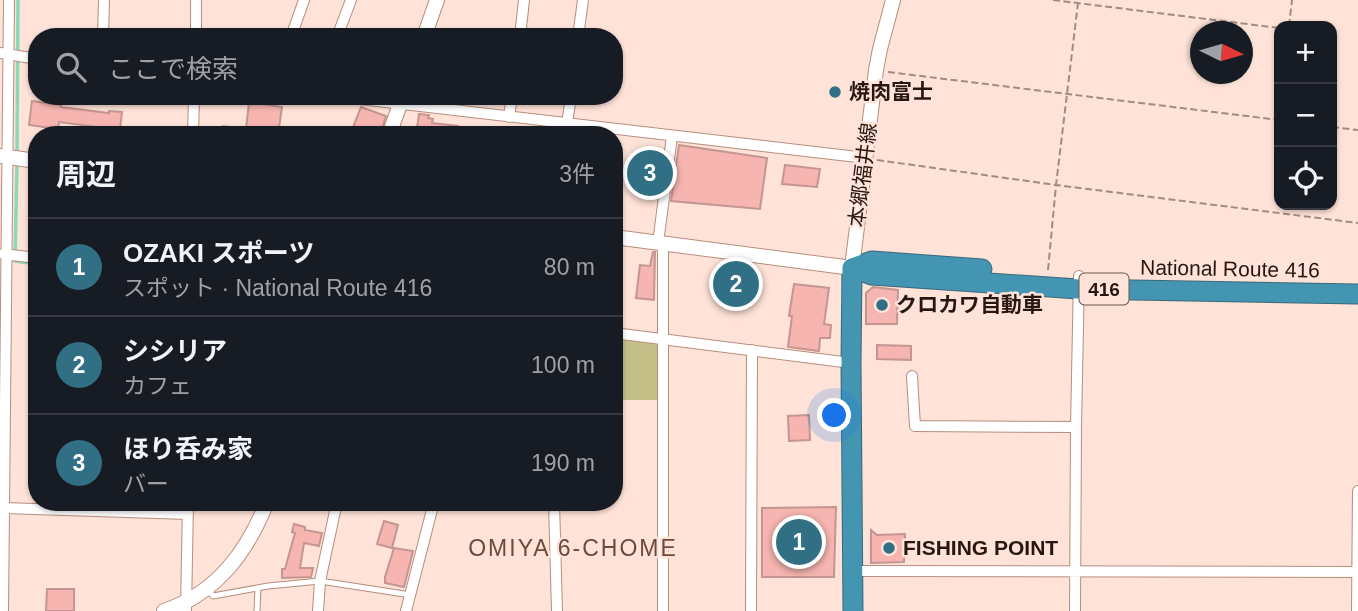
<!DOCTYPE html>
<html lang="ja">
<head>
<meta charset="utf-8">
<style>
	:root { --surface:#171b24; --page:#242831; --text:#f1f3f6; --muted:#9ea1a6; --line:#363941; --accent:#316f85 }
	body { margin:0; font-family:Arial,"Noto Sans JP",sans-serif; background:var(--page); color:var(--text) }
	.controls { position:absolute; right:21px; top:21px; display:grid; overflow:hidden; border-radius:14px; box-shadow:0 2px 5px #0004 }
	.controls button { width:63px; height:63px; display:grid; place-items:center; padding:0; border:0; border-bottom:2px solid var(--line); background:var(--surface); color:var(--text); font:35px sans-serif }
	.compass { position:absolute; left:1190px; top:21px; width:63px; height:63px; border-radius:50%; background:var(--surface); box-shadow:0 2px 5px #0004; rotate:95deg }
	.you { position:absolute; left:835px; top:416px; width:24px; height:24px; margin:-18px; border:5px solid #fff; border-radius:50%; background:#1a73e8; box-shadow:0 0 0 10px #1a73e833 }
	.badge { display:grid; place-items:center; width:46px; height:46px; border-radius:50%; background:var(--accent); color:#fff; font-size:23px; font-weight:700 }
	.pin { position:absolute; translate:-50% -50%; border:4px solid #fff; box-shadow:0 2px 7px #0006 }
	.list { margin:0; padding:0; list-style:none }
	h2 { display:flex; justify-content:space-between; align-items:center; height:91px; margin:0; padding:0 28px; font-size:30px }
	h2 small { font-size:23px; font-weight:400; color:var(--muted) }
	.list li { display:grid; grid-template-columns:46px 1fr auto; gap:21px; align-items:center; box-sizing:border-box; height:98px; padding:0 28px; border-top:2px solid var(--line) }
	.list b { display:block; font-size:26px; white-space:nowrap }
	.list p { margin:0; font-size:23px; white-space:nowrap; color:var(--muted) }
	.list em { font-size:23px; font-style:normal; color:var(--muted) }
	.icon { flex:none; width:38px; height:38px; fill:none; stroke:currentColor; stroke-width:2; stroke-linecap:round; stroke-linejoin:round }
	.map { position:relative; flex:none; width:1358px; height:611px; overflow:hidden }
	.search { position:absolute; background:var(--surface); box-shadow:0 2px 5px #0004; left:28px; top:28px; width:595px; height:77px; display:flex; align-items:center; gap:18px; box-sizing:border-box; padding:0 24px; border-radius:28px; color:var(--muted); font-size:26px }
	.panel { position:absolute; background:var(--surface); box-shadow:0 2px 5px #0004; left:28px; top:126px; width:595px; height:385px; border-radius:28px }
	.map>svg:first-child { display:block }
	.green { fill:#c4c088 }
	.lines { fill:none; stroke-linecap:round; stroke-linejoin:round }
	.stream { stroke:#89dab5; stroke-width:3.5 }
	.building { fill:#f6b5b0; stroke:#c49591; stroke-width:2 }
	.lane-casing { stroke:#b78d7b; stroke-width:7 }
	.street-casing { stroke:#b78d7b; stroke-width:12 }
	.secondary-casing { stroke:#b78d7b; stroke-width:16 }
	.highway-casing { stroke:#396979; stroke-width:21 }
	.path { stroke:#a28b82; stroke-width:2; stroke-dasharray:7 3.5; stroke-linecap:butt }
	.lane { stroke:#fff; stroke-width:5 }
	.street { stroke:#fff; stroke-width:10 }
	.secondary { stroke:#fff; stroke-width:14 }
	.highway { stroke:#4395b1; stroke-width:19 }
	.poi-dot { fill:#316f85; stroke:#ffe3d8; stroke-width:2.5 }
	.labels { text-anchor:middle; stroke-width:5; stroke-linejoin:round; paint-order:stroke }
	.shield { fill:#ffe3d8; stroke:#68544c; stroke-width:2 }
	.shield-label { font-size:19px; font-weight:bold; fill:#271710 }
	.poi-label { font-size:21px; font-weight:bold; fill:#271710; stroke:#ffe3d8; text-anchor:start }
	.street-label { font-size:21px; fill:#271710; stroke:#ffe3d8 }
	.neighbourhood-label { font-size:23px; letter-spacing:2px; fill:#6f4a3a; stroke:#ffe3d8 }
</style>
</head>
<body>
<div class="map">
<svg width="1358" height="611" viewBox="0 0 1358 611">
	<rect width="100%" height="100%" fill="#ffe3d8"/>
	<!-- green -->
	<path class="green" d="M614 333 663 339V400H614Z"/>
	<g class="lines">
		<!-- stream -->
		<path class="stream" d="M17 155 18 0
			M17 163 15 261 37 264"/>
	</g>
	<!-- building -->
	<path class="building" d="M32 101 61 105V107L109 113V111L122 112 120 130 59 122 58 129 29 125Z
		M249 102 282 107 278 135H222L223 126 246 129Z
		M361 107 386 116 380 135H350Z
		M419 114 429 115 428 118 433 119 432 123 458 126 457 135H416Z
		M679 145 767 158 760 209 671 201Z
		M785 165 820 169 817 187 782 184Z
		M653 252H655L654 300 636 298 640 265 650 266Z
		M728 270 744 271 742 286 745 287 744 296 728 295V289H726Z
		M794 284 829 288 824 324 831 325 830 338H820L819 351 788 347 792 316H789Z
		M873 287 898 290 897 324H866V293Z
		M877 345 911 346V360L877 359Z
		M809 415 810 440 789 441 788 416Z
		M836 507 834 577H762V508Z
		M384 521 398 525 392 548 377 544Z
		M294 524 305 527V530L322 533 319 546 304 543 300 568H313L311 577 282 578V569H285L295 533 292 532Z
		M871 530 877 535 905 534 904 562 871 563Z
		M394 548 413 551 404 587 385 583V577Z
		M47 589H74V611H46Z"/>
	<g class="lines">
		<defs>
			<path id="lane" d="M207 588 213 596 268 586 320 581 411 595
				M257 611 258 588"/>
			<path id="street" d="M103 37 104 0
				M196 37V0
				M291 37 304 0
				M337 37 351 0
				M520 37 524 0
				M578 37 583 0
				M0 53 37 59
				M334 96 866 158
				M509 117 512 96
				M567 124 571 96
				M193 135 194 96
				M658 243 672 136
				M3 254 37 258
				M614 333 851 363
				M912 376 915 426 1076 427
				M554 502 557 611
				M4 508 188 514
				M853 571 1358 572
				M3 611 9 0
				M186 611 188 502
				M318 611 320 581 337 502
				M406 611 434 502
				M663 611V244
				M751 611 752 350
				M1075 611 1076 427 1079 276
				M1357 611 1358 491"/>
			<path id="secondary" d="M424 37 437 0
				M389 135 403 96
				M0 156 37 161
				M614 237 852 268 876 70 880 49 893 0
				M164 611C217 593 247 552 267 502"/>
			<path id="highway" d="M852 268 872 275 1078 289 1358 294
				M852 268 872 261 982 269
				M852 268 851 363 853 611"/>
		</defs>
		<!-- lane casing -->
		<use href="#lane" class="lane-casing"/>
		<!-- street casing -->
		<use href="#street" class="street-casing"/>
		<!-- secondary casing -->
		<use href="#secondary" class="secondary-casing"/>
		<!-- highway casing -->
		<use href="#highway" class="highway-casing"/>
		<!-- path -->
		<path class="path" d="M1053 0 1279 28
			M1289 26 1292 0
			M888 72 1279 120
			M1278 119 1279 110
			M1332 127 1358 130
			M877 160 1056 185 1358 223
			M1048 270 1056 185 1078 3"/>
		<!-- lane -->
		<use href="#lane" class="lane"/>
		<!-- street -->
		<use href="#street" class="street"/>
		<!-- secondary -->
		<use href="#secondary" class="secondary"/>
		<!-- highway -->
		<use href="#highway" class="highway"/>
	</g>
	<!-- markers -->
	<g class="poi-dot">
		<circle cx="835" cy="92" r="7"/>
		<circle cx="882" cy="305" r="7"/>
		<circle cx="889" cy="548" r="7"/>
	</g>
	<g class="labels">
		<!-- shield labels -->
		<rect class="shield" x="1079.5" y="273.5" width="49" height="31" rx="5"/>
		<g class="shield-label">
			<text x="1104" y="296">416</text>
		</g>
		<!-- poi labels -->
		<g class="poi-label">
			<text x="849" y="99">焼肉富士</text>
			<text x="896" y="312">クロカワ自動車</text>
			<text x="903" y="555">FISHING POINT</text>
		</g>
		<!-- street labels -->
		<g class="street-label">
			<text transform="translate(863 175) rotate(-83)" y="7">本郷福井線</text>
			<text transform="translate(1230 269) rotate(1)" y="7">National Route 416</text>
		</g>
		<!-- neighbourhood labels -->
		<g class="neighbourhood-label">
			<text x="573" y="556">OMIYA 6-CHOME</text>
		</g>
	</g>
</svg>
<div class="controls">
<button>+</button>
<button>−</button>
<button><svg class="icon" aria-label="locate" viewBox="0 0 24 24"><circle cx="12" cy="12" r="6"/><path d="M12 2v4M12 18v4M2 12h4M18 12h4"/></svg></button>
</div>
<svg class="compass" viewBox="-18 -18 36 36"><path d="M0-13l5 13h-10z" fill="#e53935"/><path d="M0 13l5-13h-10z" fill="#9ea1a6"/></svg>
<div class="you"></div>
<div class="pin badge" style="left:799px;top:542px">1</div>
<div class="pin badge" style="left:736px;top:284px">2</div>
<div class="pin badge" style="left:650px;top:173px">3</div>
<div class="search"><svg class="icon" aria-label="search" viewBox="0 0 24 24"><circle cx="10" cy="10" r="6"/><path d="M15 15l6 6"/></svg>ここで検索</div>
<section class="panel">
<h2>周辺<small>3件</small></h2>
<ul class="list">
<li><span class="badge">1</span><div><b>OZAKI スポーツ</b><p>スポット · National Route 416</p></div><em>80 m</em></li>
<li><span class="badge">2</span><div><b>シシリア</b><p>カフェ</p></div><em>100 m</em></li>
<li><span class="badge">3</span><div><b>ほり呑み家</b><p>バー</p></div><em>190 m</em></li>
</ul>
</section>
</div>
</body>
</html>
